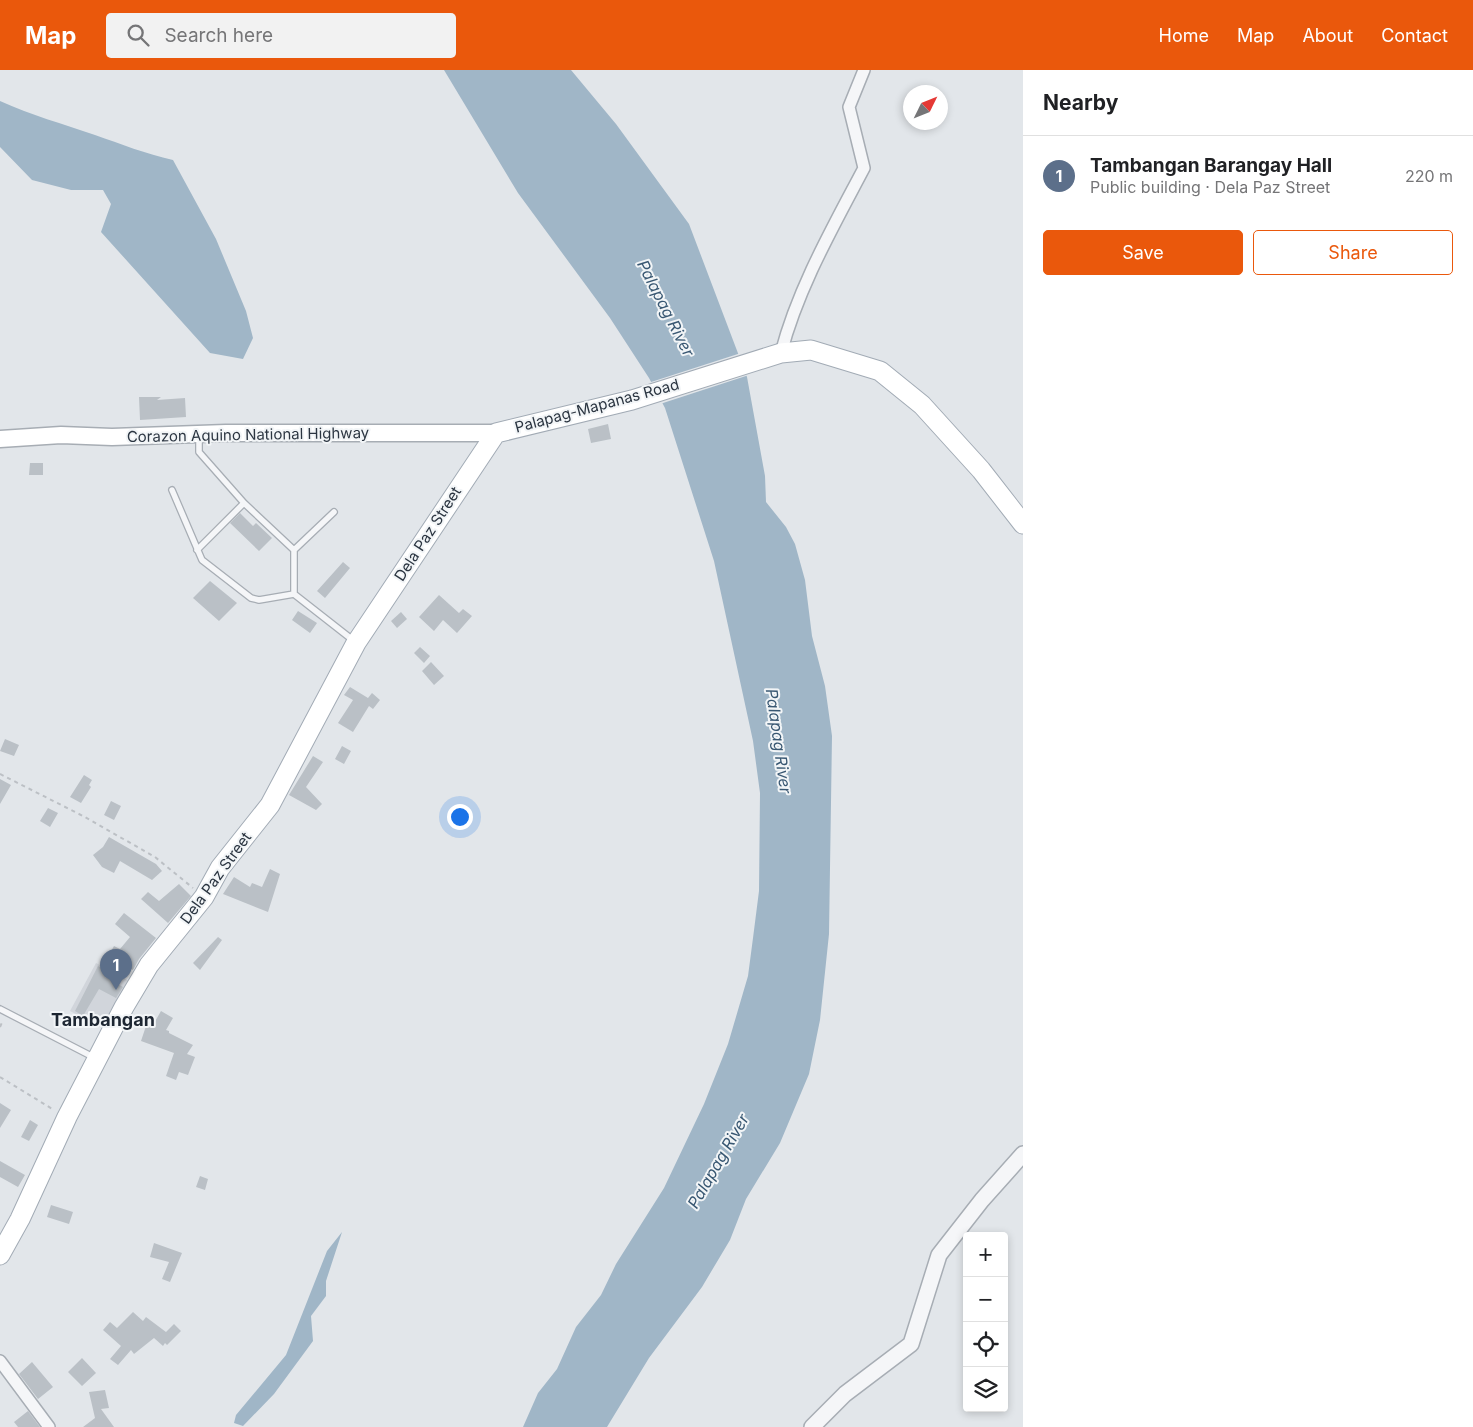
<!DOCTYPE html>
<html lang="en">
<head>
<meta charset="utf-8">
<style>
	:root { --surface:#fff; --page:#f2f2f2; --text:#202124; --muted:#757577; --line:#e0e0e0; --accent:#ea580c }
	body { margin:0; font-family:Inter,sans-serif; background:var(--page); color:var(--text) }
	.controls { position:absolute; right:15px; bottom:15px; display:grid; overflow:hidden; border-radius:5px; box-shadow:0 2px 8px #0003 }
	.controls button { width:45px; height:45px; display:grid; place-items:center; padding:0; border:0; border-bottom:1px solid var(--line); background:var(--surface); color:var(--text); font:25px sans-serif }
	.compass { position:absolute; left:903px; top:15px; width:45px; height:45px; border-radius:50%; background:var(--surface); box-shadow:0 2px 8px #0003; rotate:47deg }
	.you { position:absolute; left:459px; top:746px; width:18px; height:18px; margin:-12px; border:4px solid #fff; border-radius:50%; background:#1a73e8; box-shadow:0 0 0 8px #1a73e833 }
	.badge { display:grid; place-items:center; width:32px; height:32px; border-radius:50%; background:var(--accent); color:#fff; font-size:16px; font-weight:700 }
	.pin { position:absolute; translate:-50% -41px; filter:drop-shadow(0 1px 2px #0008) }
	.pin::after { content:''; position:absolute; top:26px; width:18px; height:15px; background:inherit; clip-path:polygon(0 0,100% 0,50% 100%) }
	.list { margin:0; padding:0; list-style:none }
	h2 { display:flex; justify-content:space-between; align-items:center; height:65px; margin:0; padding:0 20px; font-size:21px }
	h2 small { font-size:16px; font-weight:400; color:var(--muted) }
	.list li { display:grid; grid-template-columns:32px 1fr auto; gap:15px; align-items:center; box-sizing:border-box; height:80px; padding:0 20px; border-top:1px solid var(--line) }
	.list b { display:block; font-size:19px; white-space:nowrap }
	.list p { margin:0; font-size:16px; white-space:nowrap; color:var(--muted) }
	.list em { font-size:16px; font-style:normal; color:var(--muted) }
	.actions { display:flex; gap:10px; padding:15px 20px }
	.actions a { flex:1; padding:11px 0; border:1px solid var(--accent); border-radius:5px; text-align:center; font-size:18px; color:var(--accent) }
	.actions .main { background:var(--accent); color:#fff }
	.icon { flex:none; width:28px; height:28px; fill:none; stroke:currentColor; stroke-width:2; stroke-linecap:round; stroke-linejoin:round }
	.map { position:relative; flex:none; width:1023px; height:1357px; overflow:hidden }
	header { display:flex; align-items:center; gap:30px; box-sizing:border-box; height:70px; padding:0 25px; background:var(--accent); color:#fff }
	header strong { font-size:24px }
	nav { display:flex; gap:28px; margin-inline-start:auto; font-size:18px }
	.search { width:350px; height:45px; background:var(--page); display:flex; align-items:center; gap:12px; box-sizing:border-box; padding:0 18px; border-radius:5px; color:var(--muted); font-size:19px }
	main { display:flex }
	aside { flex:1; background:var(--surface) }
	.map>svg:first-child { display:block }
	.built { fill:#d1d5db }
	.water { fill:#a0b6c7 }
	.pier { fill:#e2e6ea }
	.building { fill:#bac0c6 }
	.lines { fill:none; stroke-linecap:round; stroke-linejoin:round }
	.service-casing { stroke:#a7adb4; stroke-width:8 }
	.minor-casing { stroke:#a7adb4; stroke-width:14 }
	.tertiary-casing { stroke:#a7adb4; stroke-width:18 }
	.secondary-casing { stroke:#a7adb4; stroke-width:19 }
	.primary-casing { stroke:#a2abb5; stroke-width:21 }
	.path { stroke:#bcc0c5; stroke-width:2; stroke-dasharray:4 4; stroke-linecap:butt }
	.service { stroke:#f5f6f8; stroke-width:5.5 }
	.minor { stroke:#f5f6f8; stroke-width:11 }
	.tertiary { stroke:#f5f6f8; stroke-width:15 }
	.secondary { stroke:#fff; stroke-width:16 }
	.primary { stroke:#fff; stroke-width:19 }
	.labels { text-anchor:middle; stroke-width:4; stroke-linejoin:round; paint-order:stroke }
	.street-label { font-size:15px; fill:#2b3541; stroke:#f2f5f7 }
	.water-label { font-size:16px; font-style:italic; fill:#385772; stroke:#f2f5f7 }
	.quarter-label { font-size:18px; font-weight:bold; fill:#1d2632; stroke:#f2f5f7 }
</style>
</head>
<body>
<header>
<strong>Map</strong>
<div class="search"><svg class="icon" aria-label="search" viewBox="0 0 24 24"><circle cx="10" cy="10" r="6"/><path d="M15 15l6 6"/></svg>Search here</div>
<nav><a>Home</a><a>Map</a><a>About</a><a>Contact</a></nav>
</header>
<main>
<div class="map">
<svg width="1023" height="1357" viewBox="0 0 1023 1357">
	<rect width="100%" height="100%" fill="#e2e6ea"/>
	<!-- built -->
	<path class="built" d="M96 893 133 913 108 961 70 941Z"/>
	<!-- water -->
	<path class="water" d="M444 0H571L616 54 689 154 747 307 765 406 766 432 786 457 795 474 805 510 812 566 825 616 832 666 829 864 820 950 809 1004 780 1073 746 1129 730 1170 702 1217 649 1288 607 1357H523L538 1323 557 1299 576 1257 601 1225 616 1194 664 1118 704 1034 728 974 748 906 753 868 759 821 760 723 753 671 714 491 665 338 649 308 610 248 518 123Z
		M0 31C31 45 63 54 95 65 121 74 146 84 173 90L216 169 246 241 253 268 243 289 210 283 101 162 111 134 103 120H71L32 110 0 77Z
		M342 1162 326 1211V1226L311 1246 313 1271 274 1324 243 1356 234 1353 236 1345 286 1285 327 1181Z"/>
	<!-- pier -->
	<path class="pier" d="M741 283 749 305 660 334 648 313Z"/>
	<!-- building -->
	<path class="building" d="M139 327H161L157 330 185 328 186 347 140 350Z
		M608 354 611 369 591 373 588 359Z
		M30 393H43V405H29Z
		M240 443 253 456 256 453 272 468 259 481 230 453Z
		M343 492 350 498 325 528 317 521Z
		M210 511 237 533 219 551 193 528Z
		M439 525 459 543 463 539 472 546 457 563 443 550 434 561 419 547Z
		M298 541 317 553 310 563 292 550Z
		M401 542 407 549 397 558 391 551Z
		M420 577 430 586 424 593 414 583Z
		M431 592 444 606 434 615 422 601Z
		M350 617 368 628 372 623 380 630 373 639 369 636 353 662 338 653 353 630 344 625Z
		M5 669 19 675 14 686 0 681Z
		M342 676 351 681 344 694 335 689Z
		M313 686 323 692 306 717 322 734 316 740 289 725Z
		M84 705 92 710 89 715 91 717 81 733 70 727Z
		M0 709 11 715 0 734Z
		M111 731 121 736 114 750 104 745Z
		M48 738 58 743 50 757 40 751Z
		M109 767 156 794 162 801 152 810 120 791 114 803 102 797 93 785 103 777Z
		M270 799 280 804 268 842 223 824 234 807 250 817 252 813 262 817Z
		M179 814 191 826 168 853 141 829 148 822 159 831Z
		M124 843 156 868 139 889 133 900 108 887 114 876 120 879 130 867 115 854Z
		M218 867 222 870 200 900 193 893Z
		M98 896 108 902 105 907 123 917 116 928 99 919 83 946 75 941Z
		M161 941 173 948 166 960 169 961V963L193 975 187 984 195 987 188 1005 179 1002 176 1010 166 1006 174 983 141 971 147 953 153 955Z
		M0 1033 11 1040 0 1058Z
		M30 1050 38 1055 29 1071 21 1067Z
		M0 1091 25 1105 18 1117 0 1107Z
		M200 1106 208 1109 205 1120 196 1117Z
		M51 1135 73 1142 69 1154 47 1147Z
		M154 1173 182 1183 170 1212 162 1209 169 1192 150 1187Z
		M133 1242 143 1251 146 1247 166 1262 174 1254 181 1261 167 1275 165 1273 163 1276 154 1268 134 1284 131 1280 118 1295 110 1289 121 1276 103 1260 110 1252 117 1258Z
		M82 1288 96 1303 82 1316 68 1302Z
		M32 1292 53 1317 38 1329 19 1304Z
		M105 1320 109 1338 101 1339 114 1357H83L95 1348 89 1322Z
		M28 1341 40 1357H18L14 1352Z"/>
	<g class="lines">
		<defs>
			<path id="service" d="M199 365V382L244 433 294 480V524
				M172 420 202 490 251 528 259 530 294 524 354 571
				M197 480 244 433
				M294 480 334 442
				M0 939 95 988"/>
			<path id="minor" d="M781 283C798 218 833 157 864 98L849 37 864 0
				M0 1291 49 1357"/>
			<path id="tertiary" d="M812 1357 845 1324 911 1274 939 1185 982 1130 1023 1084"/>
			<path id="secondary" d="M0 369 61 365 112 367 226 363H496"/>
			<path id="primary" d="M0 1185 20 1149 67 1047 124 937 149 895 204 827 220 798 270 735 356 573 496 363 632 330 781 283 811 280 880 301 922 335 981 400 1023 454"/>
		</defs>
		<!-- service casing -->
		<use href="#service" class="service-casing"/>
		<!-- minor casing -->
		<use href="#minor" class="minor-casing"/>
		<!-- tertiary casing -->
		<use href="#tertiary" class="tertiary-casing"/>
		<!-- secondary casing -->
		<use href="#secondary" class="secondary-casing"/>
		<!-- primary casing -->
		<use href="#primary" class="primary-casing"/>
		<!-- path -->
		<path class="path" d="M0 704 83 746 155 787 193 818
			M0 957 3 950
			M0 1007 54 1040"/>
		<!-- service -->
		<use href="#service" class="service"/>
		<!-- minor -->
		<use href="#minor" class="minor"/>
		<!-- tertiary -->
		<use href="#tertiary" class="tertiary"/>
		<!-- secondary -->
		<use href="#secondary" class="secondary"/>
		<!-- primary -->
		<use href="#primary" class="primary"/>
	</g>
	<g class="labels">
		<!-- street labels -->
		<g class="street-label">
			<text transform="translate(597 336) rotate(-15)" y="5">Palapag-Mapanas Road</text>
			<text transform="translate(248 365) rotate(-1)" y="5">Corazon Aquino National Highway</text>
			<text transform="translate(428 464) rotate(-57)" y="5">Dela Paz Street</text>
			<text transform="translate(216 808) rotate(-54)" y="5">Dela Paz Street</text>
		</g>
		<!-- water labels -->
		<g class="water-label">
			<text transform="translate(666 238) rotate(63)" y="6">Palapag River</text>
			<text transform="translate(779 671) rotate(82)" y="6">Palapag River</text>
			<text transform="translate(718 1091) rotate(-60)" y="6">Palapag River</text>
		</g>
		<!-- quarter labels -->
		<g class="quarter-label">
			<text x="103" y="956">Tambangan</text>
		</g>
	</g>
</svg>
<div class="controls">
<button>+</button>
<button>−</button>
<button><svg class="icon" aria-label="locate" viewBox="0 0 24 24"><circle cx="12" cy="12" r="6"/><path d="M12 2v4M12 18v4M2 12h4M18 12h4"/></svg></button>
<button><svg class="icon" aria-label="layers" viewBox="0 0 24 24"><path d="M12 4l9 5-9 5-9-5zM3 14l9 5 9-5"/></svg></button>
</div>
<svg class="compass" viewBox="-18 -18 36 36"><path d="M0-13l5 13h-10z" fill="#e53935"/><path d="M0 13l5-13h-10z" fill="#757577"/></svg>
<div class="you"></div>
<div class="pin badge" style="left:116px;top:920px;background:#5c6f8a">1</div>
</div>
<aside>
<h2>Nearby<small></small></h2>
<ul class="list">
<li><span class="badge" style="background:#5c6f8a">1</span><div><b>Tambangan Barangay Hall</b><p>Public building · Dela Paz Street</p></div><em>220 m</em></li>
</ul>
<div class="actions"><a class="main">Save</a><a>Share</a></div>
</aside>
</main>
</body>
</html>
